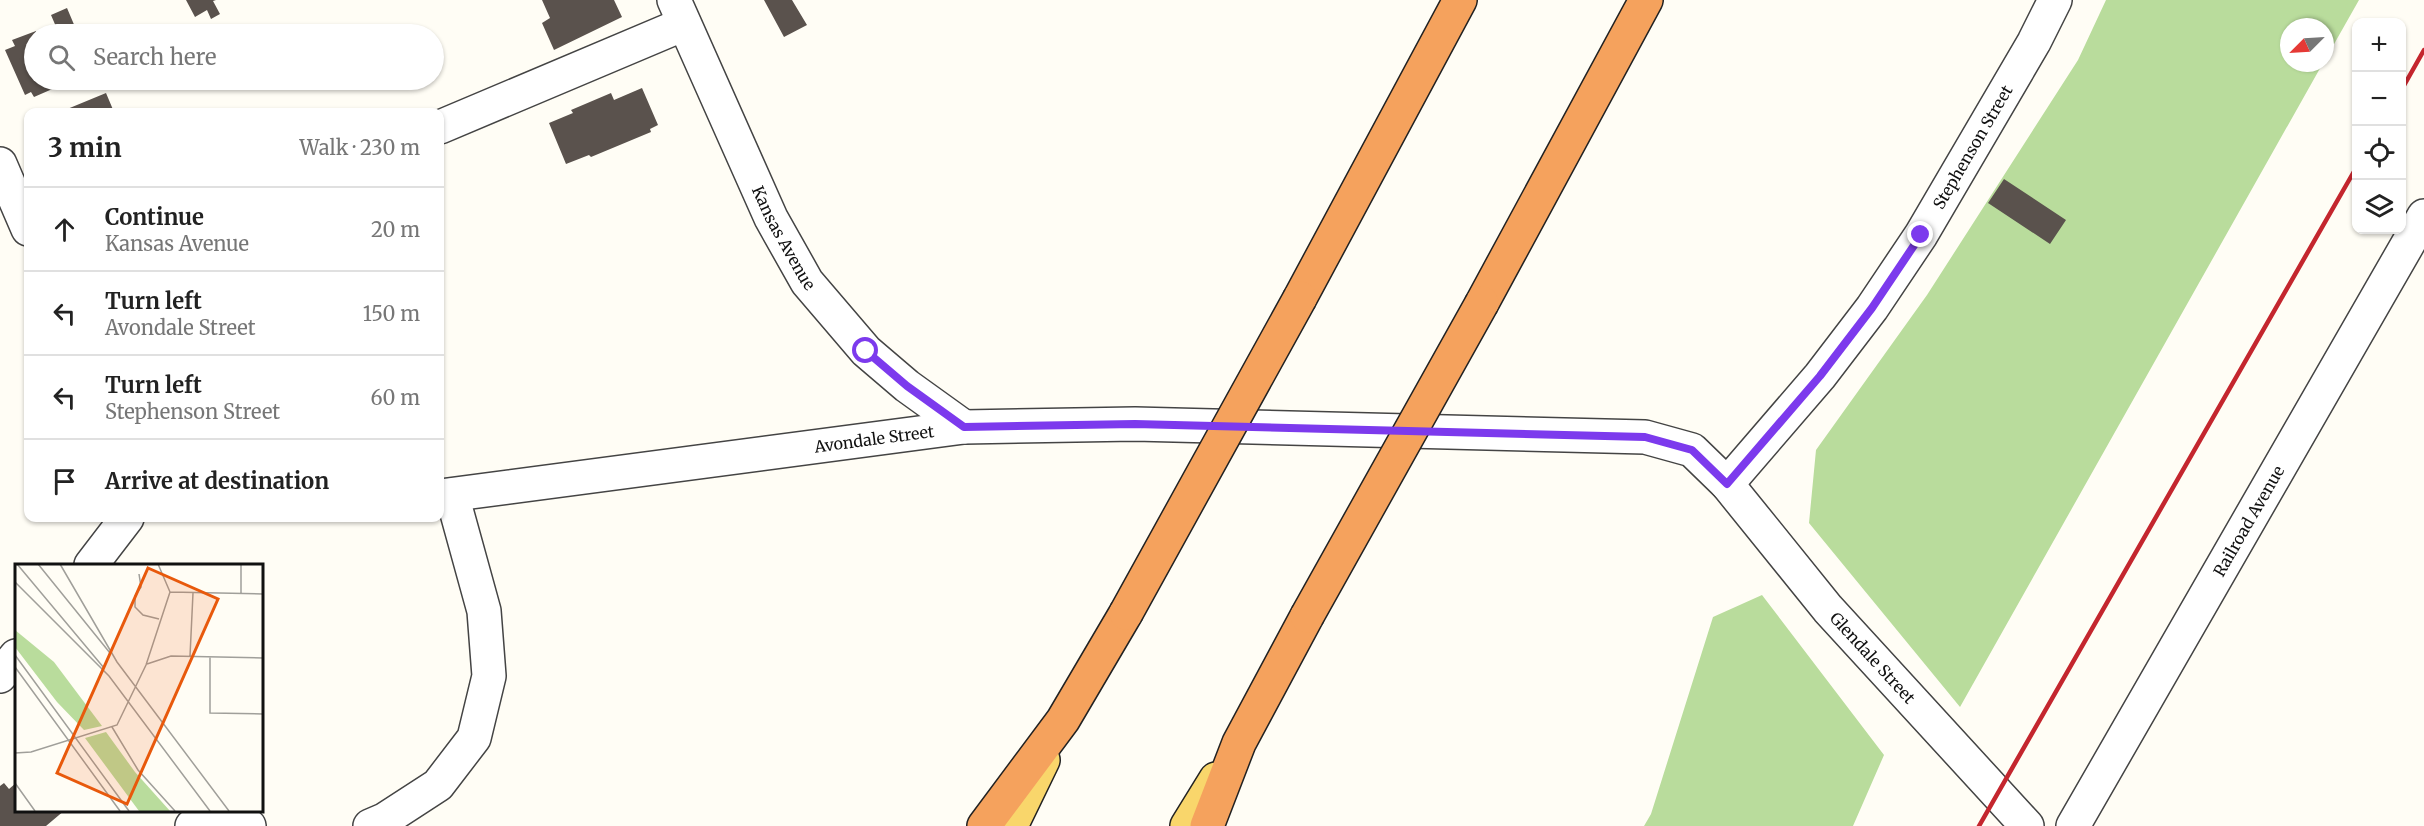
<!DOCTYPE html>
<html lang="en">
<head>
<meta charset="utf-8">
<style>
	:root { --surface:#fff; --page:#f2f2f2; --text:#222; --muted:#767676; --line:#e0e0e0 }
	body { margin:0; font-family:Merriweather,serif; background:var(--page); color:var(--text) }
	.controls { position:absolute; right:18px; top:18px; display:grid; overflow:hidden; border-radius:12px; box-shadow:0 2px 4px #0004 }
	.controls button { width:54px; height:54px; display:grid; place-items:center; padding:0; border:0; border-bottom:2px solid var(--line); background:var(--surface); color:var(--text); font:30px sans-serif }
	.compass { position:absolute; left:2280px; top:18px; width:54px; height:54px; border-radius:50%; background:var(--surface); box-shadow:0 2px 4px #0004; rotate:246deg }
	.stop { position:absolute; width:18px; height:18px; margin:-14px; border:4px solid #7c3aed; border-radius:50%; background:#fff }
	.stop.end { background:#7c3aed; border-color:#fff; box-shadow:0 2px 6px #0008 }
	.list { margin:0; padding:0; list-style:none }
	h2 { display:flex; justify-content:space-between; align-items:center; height:78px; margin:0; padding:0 24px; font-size:26px }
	h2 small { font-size:20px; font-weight:400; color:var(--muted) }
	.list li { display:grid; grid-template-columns:39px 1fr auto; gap:18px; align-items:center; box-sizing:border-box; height:84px; padding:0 24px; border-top:2px solid var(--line) }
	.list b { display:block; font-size:22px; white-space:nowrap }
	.list p { margin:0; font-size:20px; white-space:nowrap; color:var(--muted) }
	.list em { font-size:20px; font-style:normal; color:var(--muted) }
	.icon { flex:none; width:33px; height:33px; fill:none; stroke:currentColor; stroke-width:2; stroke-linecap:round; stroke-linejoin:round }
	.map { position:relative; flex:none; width:2424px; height:826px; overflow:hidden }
	.search { position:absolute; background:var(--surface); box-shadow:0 2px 4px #0004; left:24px; top:24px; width:420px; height:66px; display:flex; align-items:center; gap:15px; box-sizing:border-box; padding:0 21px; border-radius:33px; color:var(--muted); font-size:22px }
	.panel { position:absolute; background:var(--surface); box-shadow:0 2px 4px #0004; left:24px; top:108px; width:420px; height:414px; border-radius:12px }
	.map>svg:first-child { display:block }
	.forest { fill:#b9dc9c }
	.building { fill:#5a524d }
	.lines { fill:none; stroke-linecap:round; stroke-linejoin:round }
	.minor-casing { stroke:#444; stroke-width:36 }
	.major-casing { stroke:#222; stroke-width:36 }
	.highway-casing { stroke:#222; stroke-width:36 }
	.minor { stroke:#fff; stroke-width:33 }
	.major { stroke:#f9d66b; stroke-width:33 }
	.highway { stroke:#f5a25d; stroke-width:33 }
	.rail { stroke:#c4262e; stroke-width:4.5 }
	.highway-bridge-casing { stroke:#222; stroke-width:36; stroke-linecap:butt }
	.highway-bridge { stroke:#f5a25d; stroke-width:33 }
	.route { stroke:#7c3aed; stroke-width:8 }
	.labels { text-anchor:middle; stroke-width:6; stroke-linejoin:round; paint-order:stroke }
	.street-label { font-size:16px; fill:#111; stroke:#fff }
	.inset-road { fill:none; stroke:#a09f9a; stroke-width:1.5 }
	.view { fill:#e8590c; fill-opacity:0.15; stroke:#e8590c; stroke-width:3 }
	.inset-edge { fill:none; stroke:#111; stroke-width:3 }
</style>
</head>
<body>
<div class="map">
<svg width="2424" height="826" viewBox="0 0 2424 826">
	<rect width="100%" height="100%" fill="#fffdf5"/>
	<!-- forest -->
	<path class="forest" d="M2106 0H2359L2325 60V27H2289V63H2323L1960 707 1809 523 1816 450 1927 295 2078 60Z
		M1762 595 1884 755 1853 826H1644L1651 814 1713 617Z"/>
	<!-- building -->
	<path class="building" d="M186 0H216L213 1 220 14 211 19 207 10 195 17Z
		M542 0H614L622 17 554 50 542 23 550 18Z
		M764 0H792L807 25 784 37Z
		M67 8 78 34H43L57 29 51 15Z
		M36 31 34 80H73L34 97 31 92 25 95 5 50 15 46 12 40Z
		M642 88 658 125 650 129 651 132 591 157 589 155 566 164 549 123 573 113 571 110 611 93 614 100Z
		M106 93 114 112H60Z
		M2004 179 2066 220 2050 244 1988 203Z
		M4 783 9 789 16 783V810H65L46 826H0V786Z"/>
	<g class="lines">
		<defs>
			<g id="minor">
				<path id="s1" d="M674 0 771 218 807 282 866 351 907 386 964 427"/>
				<path d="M440 127 684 24"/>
				<path d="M0 164 28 229"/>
				<path id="s2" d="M1727 484 1820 376 1872 308 1921 235 2034 42 2055 0"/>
				<path id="s3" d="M440 496 964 427 1135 424 1645 437 1692 450 1727 484 1828 609 2027 826"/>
				<path d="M91 565 127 518"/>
				<path d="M0 676 16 656"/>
				<path d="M192 826 214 815 249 826"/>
				<path d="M370 826 384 820 438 785 474 738 489 676 484 611 452 495"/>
				<path id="s4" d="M2073 826 2424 216"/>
			</g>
			<path id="major" d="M1011 826 1043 760
				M1187 826 1216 779"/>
			<path id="highway" d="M1300 298 1460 0
				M1482 303 1646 0
				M984 826 1063 720 1126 613
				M1207 826 1239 743 1307 616"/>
		</defs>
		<!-- minor casing -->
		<use href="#minor" class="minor-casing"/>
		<!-- major casing -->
		<use href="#major" class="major-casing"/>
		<!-- highway casing -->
		<use href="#highway" class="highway-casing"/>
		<!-- minor -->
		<use href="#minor" class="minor"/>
		<!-- major -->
		<use href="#major" class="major"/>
		<!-- highway -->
		<use href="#highway" class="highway"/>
		<!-- rail -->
		<path class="rail" d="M2402 89 2424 50
			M1979 826 2356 168"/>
		<defs>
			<path id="highway-bridge" d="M1126 613 1300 298
				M1307 616 1482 303"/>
		</defs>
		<!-- highway-bridge casing -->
		<use href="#highway-bridge" class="highway-bridge-casing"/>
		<!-- highway-bridge -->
		<use href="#highway-bridge" class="highway-bridge"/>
	</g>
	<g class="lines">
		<!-- route -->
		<path class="route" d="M866 351 907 386 964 427 1135 424 1645 437 1692 450 1727 484 1820 376 1872 308 1921 235"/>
	</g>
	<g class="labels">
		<!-- street labels -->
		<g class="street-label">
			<text dy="6" stroke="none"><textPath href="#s2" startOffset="418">Stephenson Street</textPath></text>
			<text dy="6" stroke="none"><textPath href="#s1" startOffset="262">Kansas Avenue</textPath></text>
			<text dy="6" stroke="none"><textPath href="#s3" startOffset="438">Avondale Street</textPath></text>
			<text dy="6" stroke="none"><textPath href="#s4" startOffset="352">Railroad Avenue</textPath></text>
			<text dy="6" stroke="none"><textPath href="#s3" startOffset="1534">Glendale Street</textPath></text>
		</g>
	</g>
	<!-- overview -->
	<g transform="translate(15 564)">
		<rect width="248" height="248" fill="#fffdf5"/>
		<path d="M0 66 39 98 87 162 69 166 42 138 0 83ZM91 168 120 208 155 247H124L70 174Z" fill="#b9dc9c"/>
		<path class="inset-road" d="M2 0 89 104M23 0 95 89M45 0 102 98 214 247M143 0 155 28M124 10 126 23 120 32V43L128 51 144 55M0 18 94 112 195 247M155 28 248 30M226 30V0M0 91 114 247M175 92 178 29M195 93V149L248 150M132 100 156 92 248 94M0 103 105 247M97 163 123 206 160 247M0 189 16 188 102 161 131 101 155 28M0 219 20 247"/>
		<path class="view" d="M133 4 203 35 112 240 42 209Z"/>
		<rect width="248" height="248" class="inset-edge"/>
	</g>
</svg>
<div class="controls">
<button>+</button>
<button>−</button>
<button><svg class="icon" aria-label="locate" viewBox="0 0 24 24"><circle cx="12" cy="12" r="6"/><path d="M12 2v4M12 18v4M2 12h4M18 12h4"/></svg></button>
<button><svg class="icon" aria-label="layers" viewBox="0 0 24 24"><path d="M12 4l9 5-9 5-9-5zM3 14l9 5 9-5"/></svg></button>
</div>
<svg class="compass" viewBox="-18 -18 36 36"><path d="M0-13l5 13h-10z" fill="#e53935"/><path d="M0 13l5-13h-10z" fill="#767676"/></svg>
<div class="stop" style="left:866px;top:351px"></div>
<div class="stop end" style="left:1921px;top:235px"></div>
<div class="search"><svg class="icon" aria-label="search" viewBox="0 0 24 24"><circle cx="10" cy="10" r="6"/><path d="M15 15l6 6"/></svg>Search here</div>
<section class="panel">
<h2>3 min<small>Walk · 230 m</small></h2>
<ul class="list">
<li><svg class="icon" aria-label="ahead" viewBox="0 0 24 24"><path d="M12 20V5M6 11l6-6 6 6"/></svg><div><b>Continue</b><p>Kansas Avenue</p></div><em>20 m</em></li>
<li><svg class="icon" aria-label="left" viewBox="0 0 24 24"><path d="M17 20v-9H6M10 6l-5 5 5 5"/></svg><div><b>Turn left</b><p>Avondale Street</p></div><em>150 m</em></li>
<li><svg class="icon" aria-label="left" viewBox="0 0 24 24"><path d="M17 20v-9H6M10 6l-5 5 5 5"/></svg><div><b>Turn left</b><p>Stephenson Street</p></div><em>60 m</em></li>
<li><svg class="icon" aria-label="arrive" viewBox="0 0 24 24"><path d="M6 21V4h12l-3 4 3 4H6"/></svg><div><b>Arrive at destination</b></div></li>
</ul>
</section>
</div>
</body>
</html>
